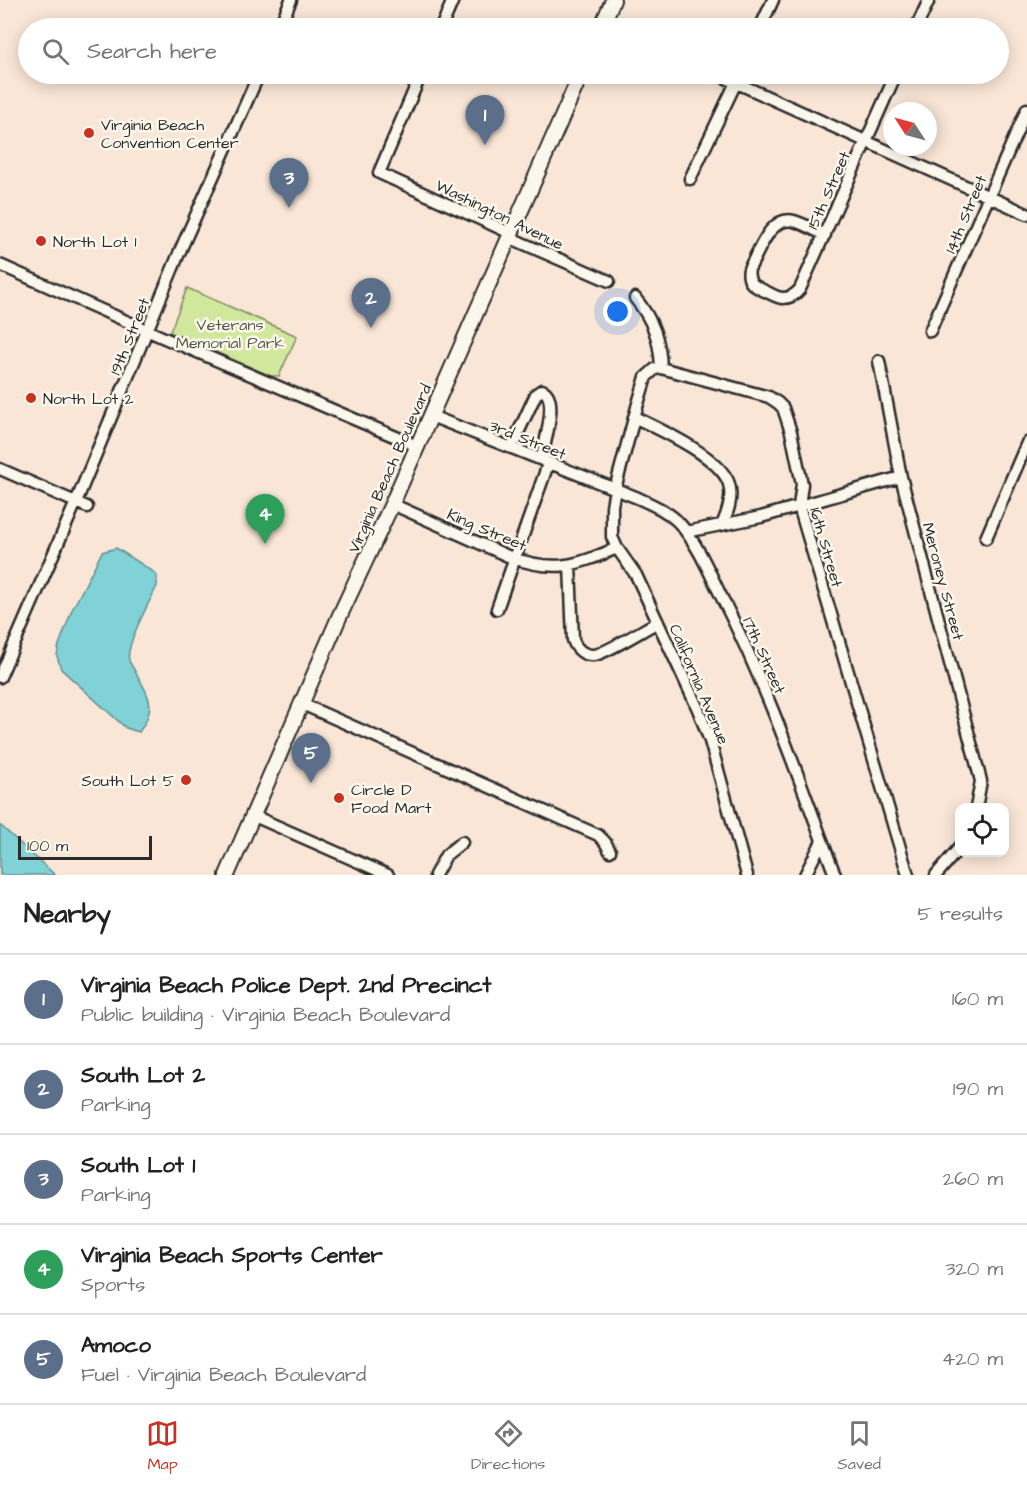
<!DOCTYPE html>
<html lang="en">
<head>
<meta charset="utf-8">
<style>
	:root { --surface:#fff; --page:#f6f6f6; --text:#222; --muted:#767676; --line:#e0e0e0; --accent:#c8321e }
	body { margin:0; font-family:"Architects Daughter",sans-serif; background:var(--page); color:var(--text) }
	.controls { position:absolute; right:18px; bottom:18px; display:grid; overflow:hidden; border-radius:12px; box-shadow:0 3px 15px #0003 }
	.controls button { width:54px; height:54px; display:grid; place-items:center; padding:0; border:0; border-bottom:2px solid var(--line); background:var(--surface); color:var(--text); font:30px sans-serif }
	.compass { position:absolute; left:883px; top:102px; width:54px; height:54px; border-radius:50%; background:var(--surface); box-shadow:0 3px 15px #0003; rotate:306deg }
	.scale { position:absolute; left:18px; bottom:15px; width:134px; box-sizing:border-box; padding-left:6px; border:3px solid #2b2b2b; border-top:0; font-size:16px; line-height:21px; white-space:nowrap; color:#2b2b2b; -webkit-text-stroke:4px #fbf7ec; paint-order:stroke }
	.you { position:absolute; left:618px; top:312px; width:21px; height:21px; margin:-15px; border:4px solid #fff; border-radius:50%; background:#1a73e8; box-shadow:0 0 0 9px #1a73e833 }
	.badge { display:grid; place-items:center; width:39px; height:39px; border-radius:50%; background:var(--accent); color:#fff; font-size:20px; font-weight:700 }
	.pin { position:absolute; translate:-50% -50px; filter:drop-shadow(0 2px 3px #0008) }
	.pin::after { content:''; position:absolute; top:32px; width:21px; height:18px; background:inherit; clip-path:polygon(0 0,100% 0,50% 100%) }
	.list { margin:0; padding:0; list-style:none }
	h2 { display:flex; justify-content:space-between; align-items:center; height:78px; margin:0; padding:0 24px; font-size:26px }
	h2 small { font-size:20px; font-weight:400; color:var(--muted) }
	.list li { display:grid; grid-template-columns:39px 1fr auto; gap:18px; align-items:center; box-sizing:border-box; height:90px; padding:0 24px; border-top:2px solid var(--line) }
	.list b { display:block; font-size:22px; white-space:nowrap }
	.list p { margin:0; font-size:20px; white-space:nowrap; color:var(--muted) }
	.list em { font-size:20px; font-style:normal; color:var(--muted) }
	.icon { flex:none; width:33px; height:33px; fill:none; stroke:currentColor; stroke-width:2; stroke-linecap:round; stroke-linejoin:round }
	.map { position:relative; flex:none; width:1027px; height:875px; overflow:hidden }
	.search { position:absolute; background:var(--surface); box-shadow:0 3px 15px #0003; left:18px; right:18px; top:18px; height:66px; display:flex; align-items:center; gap:15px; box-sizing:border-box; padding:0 21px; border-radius:33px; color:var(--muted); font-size:22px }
	.sheet { height:528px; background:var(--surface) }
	nav { display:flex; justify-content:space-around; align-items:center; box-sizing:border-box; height:84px; border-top:2px solid var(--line); background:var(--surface); font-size:16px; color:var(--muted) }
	nav a { display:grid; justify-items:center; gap:3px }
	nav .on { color:var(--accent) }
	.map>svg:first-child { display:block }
	.green { fill:#d0e79c; stroke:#7e8964; stroke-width:1.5 }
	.water { fill:#80d2d6; stroke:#5e8f92; stroke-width:1.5 }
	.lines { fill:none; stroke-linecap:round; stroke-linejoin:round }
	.minor-casing { stroke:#2b2b2b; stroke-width:15 }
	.major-casing { stroke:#2b2b2b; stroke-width:18 }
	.minor { stroke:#fbf7ec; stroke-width:10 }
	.major { stroke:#fbf7ec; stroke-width:14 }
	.poi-dot { fill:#c8321e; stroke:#fbf7ec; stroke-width:2 }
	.labels { text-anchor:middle; stroke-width:5; stroke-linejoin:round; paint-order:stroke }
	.poi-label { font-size:16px; fill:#2b2b2b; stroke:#fbf7ec; text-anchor:start }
	.street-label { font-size:16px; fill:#2b2b2b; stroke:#fbf7ec }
	.park-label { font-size:16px; fill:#545a47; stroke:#fbf7ec }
</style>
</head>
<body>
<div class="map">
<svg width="1027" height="875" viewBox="0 0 1027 875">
	<rect width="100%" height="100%" fill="#f9e6d7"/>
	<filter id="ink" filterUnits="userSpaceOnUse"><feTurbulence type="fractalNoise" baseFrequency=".0167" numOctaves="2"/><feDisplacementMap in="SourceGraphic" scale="12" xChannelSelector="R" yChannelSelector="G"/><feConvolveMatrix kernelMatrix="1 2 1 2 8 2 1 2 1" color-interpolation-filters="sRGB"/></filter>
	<g filter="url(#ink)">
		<!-- green -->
		<path class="green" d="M187 288 297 336 279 376H271L170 332Z"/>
		<!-- water -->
		<path class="water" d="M116 548 151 570 157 576V586C150 601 125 645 129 660 130 664 134 669 136 673 150 698 157 707 139 732L126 728 61 669 57 656 59 645 72 610 102 552Z
			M0 826H1L55 875H0Z"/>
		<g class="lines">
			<defs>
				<path id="minor" d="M603 23 615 28
					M279 28 291 0
					M441 28 453 0
					M760 28 773 0
					M916 28 929 0
					M421 74 379 173 506 231 513 239 609 281
					M717 74 1027 214
					M690 179 740 74
					M825 235C815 230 804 224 794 221 770 215 759 252 749 269 746 284 756 287 769 293 773 295 778 298 783 298 790 298 796 294 800 289L896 74
					M0 265 162 337 417 446
					M635 298C653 320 660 340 661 368
					M930 331 1027 109
					M879 361 901 477 981 781 976 808
					M431 416 638 498C653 505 668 511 680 524 699 546 710 574 723 600 768 688 800 782 835 875
					M634 417C659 429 721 457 729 484 733 498 728 512 722 525
					M0 469 87 507
					M392 504 510 557C555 573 575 566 617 548
					M686 532 761 517 901 477
					M986 538 1027 443
					M570 565 573 640C576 649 584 656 594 655 605 654 646 628 658 622
					M497 609 547 467C546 461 543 459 543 453 545 440 559 396 542 390L536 394 511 448
					M0 677 76 502 180 251 259 74
					M302 704 598 835 605 842 610 851
					M254 816 388 875
					M435 875 446 855 462 842
					M747 875 710 741 698 709 636 575 617 548 612 537V506L615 489 637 407 646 377 655 369 661 368 769 397 778 403 783 408 791 432 802 484 799 506 908 875
					M805 875 822 841
					M936 875 960 847"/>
				<path id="major" d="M601 28 613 0
					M227 875 340 615 392 504 581 74"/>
			</defs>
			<!-- minor casing -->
			<use href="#minor" class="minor-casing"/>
			<!-- major casing -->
			<use href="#major" class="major-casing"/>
			<!-- minor -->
			<use href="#minor" class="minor"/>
			<!-- major -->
			<use href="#major" class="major"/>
		</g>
	</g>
	<!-- markers -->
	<g class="poi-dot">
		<circle cx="89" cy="133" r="6"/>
		<circle cx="41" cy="241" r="6"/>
		<circle cx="31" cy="398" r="6"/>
		<circle cx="186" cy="780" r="6"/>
		<circle cx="339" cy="798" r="6"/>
	</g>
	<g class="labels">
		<!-- poi labels -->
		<g class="poi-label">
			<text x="101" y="130">Virginia Beach<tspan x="101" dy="18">Convention Center</tspan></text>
			<text x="53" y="247">North Lot 1</text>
			<text x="43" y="404">North Lot 2</text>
			<text x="174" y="786" text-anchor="end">South Lot 5</text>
			<text x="351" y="795">Circle D<tspan x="351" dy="18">Food Mart</tspan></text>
		</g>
		<!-- street labels -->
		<g class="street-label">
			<text transform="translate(828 190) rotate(-66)" y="6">15th Street</text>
			<text transform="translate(500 214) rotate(26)" y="6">Washington Avenue</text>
			<text transform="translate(965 214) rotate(-67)" y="6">14th Street</text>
			<text transform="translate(129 336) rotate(-68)" y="6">19th Street</text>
			<text transform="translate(528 439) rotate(22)" y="6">3rd Street</text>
			<text transform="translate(389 468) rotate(-66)" y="6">Virginia Beach Boulevard</text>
			<text transform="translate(487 529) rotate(23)" y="6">King Street</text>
			<text transform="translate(827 547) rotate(74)" y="6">16th Street</text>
			<text transform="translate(944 581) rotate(75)" y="6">Meroney Street</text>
			<text transform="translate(765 655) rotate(66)" y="6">17th Street</text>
			<text transform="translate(700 684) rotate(67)" y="6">California Avenue</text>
		</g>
		<!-- park labels -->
		<g class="park-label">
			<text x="230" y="330">Veterans<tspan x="230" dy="18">Memorial Park</tspan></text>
		</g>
	</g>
</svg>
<div class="controls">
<button><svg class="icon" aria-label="locate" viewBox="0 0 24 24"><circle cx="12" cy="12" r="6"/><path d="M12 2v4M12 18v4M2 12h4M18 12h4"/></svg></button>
</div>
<svg class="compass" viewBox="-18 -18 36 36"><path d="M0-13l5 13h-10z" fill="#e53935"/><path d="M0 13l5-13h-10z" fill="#767676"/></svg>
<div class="scale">100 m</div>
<div class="you"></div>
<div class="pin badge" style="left:485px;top:145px;background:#5c6f8a">1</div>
<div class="pin badge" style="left:371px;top:328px;background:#5c6f8a">2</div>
<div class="pin badge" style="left:289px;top:208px;background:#5c6f8a">3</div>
<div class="pin badge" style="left:265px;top:544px;background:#2e9e5b">4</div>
<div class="pin badge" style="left:311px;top:783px;background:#5c6f8a">5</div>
<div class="search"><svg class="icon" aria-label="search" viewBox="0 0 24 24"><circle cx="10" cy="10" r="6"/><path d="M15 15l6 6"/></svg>Search here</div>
</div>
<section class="sheet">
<h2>Nearby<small>5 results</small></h2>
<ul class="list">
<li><span class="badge" style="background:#5c6f8a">1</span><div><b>Virginia Beach Police Dept. 2nd Precinct</b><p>Public building · Virginia Beach Boulevard</p></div><em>160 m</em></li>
<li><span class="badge" style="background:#5c6f8a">2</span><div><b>South Lot 2</b><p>Parking</p></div><em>190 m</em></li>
<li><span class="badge" style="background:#5c6f8a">3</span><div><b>South Lot 1</b><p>Parking</p></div><em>260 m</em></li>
<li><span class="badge" style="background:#2e9e5b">4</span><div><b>Virginia Beach Sports Center</b><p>Sports</p></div><em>320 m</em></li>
<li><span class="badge" style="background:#5c6f8a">5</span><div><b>Amoco</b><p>Fuel · Virginia Beach Boulevard</p></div><em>420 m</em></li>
</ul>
</section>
<nav>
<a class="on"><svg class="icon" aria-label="map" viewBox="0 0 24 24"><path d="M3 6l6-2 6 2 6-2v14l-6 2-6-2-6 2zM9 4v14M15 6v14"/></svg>Map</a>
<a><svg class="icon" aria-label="directions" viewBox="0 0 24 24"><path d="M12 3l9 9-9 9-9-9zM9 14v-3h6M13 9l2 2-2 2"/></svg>Directions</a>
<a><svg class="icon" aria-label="saved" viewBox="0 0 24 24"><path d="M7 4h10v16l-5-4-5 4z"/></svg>Saved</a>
</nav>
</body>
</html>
